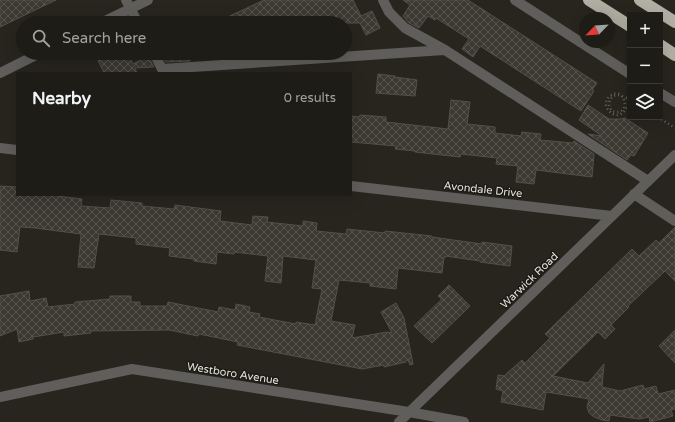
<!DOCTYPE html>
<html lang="en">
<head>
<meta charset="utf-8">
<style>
	:root { --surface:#1d1c16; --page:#2a2923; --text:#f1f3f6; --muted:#a0a1a1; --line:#3b3a35 }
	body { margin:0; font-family:"Varela Round",sans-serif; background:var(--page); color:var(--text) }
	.controls { position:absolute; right:12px; top:12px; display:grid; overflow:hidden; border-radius:0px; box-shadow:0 4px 16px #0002 }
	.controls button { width:36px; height:36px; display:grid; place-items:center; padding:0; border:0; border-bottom:1px solid var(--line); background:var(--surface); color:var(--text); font:20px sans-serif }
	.compass { position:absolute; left:579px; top:12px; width:36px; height:36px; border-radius:50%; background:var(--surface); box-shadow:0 4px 16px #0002; rotate:245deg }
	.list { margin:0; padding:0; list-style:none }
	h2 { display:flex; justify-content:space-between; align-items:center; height:52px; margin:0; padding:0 16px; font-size:17px }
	h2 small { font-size:13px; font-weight:400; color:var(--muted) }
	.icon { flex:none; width:22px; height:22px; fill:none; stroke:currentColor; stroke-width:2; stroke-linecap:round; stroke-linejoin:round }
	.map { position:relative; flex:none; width:675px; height:422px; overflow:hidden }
	.search { position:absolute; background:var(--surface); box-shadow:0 4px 16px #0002; left:16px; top:16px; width:336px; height:44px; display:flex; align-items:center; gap:10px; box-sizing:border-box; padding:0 14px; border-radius:22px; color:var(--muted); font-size:15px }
	.panel { position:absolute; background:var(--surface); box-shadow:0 4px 16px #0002; left:16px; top:72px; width:336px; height:124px; border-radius:0px }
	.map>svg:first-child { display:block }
	.building { fill:url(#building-cross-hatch); stroke:#525048 }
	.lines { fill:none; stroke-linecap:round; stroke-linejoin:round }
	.path { stroke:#65635c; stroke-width:2.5; stroke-dasharray:1 3; stroke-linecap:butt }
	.lane { stroke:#5f5e5b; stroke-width:10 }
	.street { stroke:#5f5e5b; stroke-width:10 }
	.highway { stroke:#b2afa5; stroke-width:12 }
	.labels { text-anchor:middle; stroke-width:3; stroke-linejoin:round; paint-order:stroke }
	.street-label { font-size:11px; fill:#e3e2dd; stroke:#1d1b14 }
</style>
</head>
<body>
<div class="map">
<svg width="675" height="422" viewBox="0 0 675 422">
	<defs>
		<pattern id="building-cross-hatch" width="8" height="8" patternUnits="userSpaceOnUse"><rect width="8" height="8" fill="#3b3931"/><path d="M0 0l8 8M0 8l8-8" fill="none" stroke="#57554e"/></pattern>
	</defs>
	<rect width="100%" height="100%" fill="#27251d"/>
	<!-- building -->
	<path class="building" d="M0 0H56L0 27Z
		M264 0H353L361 16 372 11 380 28 366 35 360 23H215Z
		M403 0H468L597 83 592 90 594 91 581 111 480 46 473 57 462 49 469 39 436 18 435 20 428 16 419 28 409 23 403 16 410 5Z
		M108 53H128L133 64 148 56 154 67 135 68 137 73H104L97 58Z
		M161 53H189L190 61 166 62Z
		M378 74 395 76V77L417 80 415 96 376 93Z
		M451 100 470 102 467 124 495 127V133L521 136 522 132 541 134 540 140 573 143 574 141 594 154 592 177 536 170 534 184 516 182 518 166 496 164 497 158 461 154 460 157 415 152V151L395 149 396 146 351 142V116L359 117 360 115 386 117V122L448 129Z
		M588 105 609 119H621L625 118 648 133 634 156 631 155 627 160 588 134 602 136 579 120Z
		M0 186 17 187V195H49L82 199 81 206 110 208 111 200 142 203V206L174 209 175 205 221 211 220 221 252 225 253 216 268 217 267 222 303 226V221L317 223 316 231 346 234 347 229 385 233V231L432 236V237L482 244V242L512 246 510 266 480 262V261L445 256V258L444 257 442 273 398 268 396 289 370 286V283L339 280 331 321 355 325 352 338 387 332 392 333 381 312 396 303 404 318 413 364 410 365 408 360 406 361V362L384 367V365L362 369 237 345 238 342 199 334 198 336 169 330 91 331V333L64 336V332L33 337V339L19 342 17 329 0 336V296L29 291 30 301 46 298 48 307 75 304V302L110 299V296H131V302H140V306H167L168 302 218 312 219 307 235 310 236 304 250 307 249 312 260 314 259 317 296 324V322L315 325 322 289 312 288 316 260 283 256 281 283 265 281 268 256 234 252V254L217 252 216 264 194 261V259L169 256 170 248 136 244V238L99 234 94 268 78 267 81 234 35 228 20 227 17 252 0 250Z
		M675 227V281L665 271 628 306 629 307 611 325 615 329 605 339 598 332 553 376 588 383 604 364 602 387 620 391 643 385 644 389 656 386 658 394 675 390V409L671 410 673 416 650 422 649 417 639 419 610 415 609 421 602 420 594 417 589 413 587 407 589 399 546 392 543 410 501 402 503 391 496 389 498 375 505 376 506 374 522 360 525 363 550 338 545 334 632 249 639 256 656 240 659 243Z
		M449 285 470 306 432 343 414 326 442 299 438 296Z
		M675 330V363L659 346Z"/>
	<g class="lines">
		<!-- path -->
		<path class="path" d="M630 100 629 99C626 98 621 95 617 95 607 96 606 112 617 112 631 112 624 85 610 96 606 99 606 102 606 107 616 121 623 115 630 103
			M658 117 675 128"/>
		<!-- lane -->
		<path class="lane" d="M126 0 138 23
			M383 0 389 12 405 28 445 50 648 181
			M154 53 162 69 444 50
			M634 194 675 221"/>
		<!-- street -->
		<path class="street" d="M515 0 630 74
			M101 23 148 0
			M0 73 40 53
			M660 93 675 102
			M0 148 17 150
			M351 186 612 216
			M0 397 132 369 409 412 464 422
			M399 422 675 155"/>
		<!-- highway -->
		<path class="highway" d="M589 0 630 26
			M640 0 675 22
			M660 45 675 55"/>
	</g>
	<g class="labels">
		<!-- street labels -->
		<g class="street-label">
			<text transform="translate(483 189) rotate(6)" y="4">Avondale Drive</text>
			<text transform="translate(529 280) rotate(-44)" y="4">Warwick Road</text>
			<text transform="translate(233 373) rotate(9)" y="4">Westboro Avenue</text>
		</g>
	</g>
</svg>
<div class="controls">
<button>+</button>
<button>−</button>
<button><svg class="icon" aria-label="layers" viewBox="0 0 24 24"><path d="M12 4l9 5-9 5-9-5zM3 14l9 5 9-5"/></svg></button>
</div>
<svg class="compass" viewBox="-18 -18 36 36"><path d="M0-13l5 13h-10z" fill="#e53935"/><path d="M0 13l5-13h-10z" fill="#a0a1a1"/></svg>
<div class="search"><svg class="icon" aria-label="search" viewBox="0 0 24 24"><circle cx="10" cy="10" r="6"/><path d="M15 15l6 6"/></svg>Search here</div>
<section class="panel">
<h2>Nearby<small>0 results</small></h2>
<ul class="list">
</ul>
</section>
</div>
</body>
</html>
